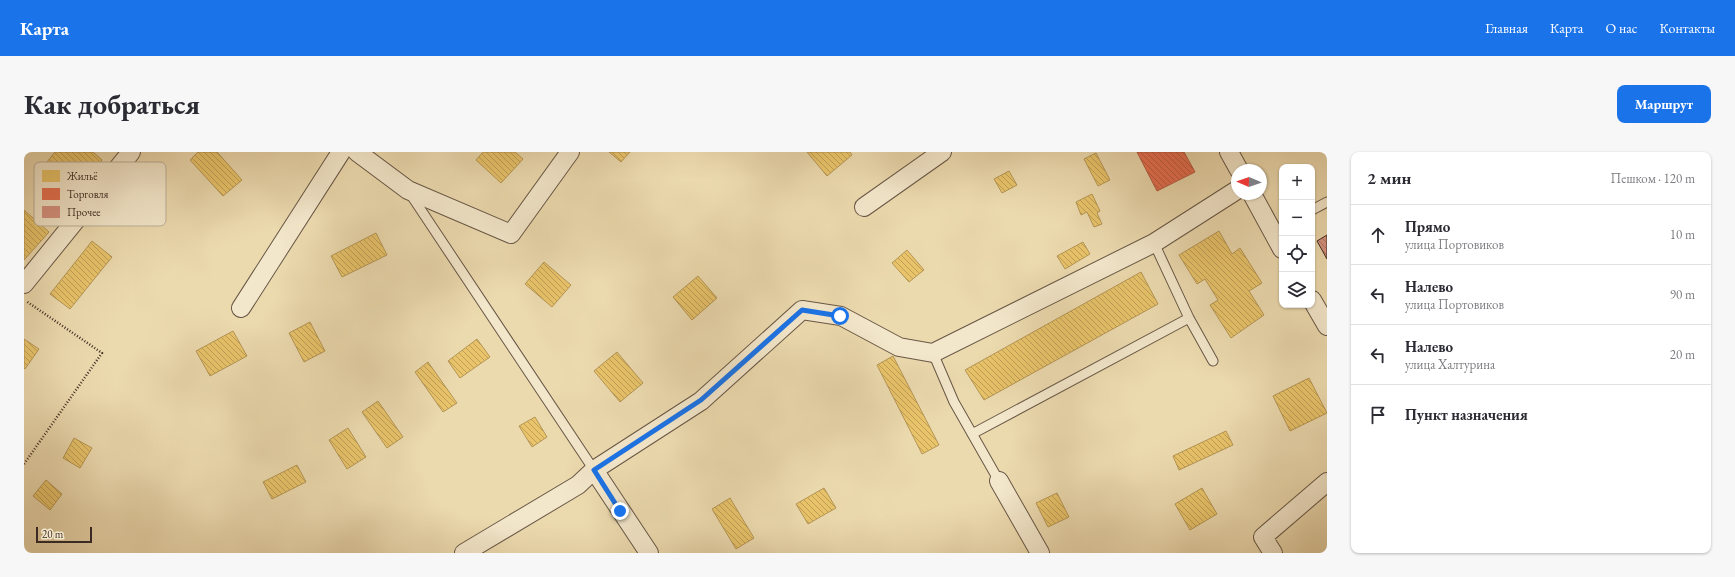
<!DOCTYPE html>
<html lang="ru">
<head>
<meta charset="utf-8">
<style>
	:root { --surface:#fff; --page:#f7f7f7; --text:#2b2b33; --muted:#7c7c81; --line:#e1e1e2; --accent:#1a73e8 }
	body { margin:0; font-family:"EB Garamond",serif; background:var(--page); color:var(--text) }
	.controls { position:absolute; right:12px; top:12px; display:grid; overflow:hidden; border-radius:8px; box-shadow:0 1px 3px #0004 }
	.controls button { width:36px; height:36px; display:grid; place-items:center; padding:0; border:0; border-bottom:1px solid var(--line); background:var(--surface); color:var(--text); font:20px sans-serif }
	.compass { position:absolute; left:1207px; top:12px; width:36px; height:36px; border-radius:50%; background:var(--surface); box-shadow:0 1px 3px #0004; rotate:272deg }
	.scale { position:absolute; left:12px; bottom:10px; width:56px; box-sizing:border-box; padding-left:4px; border:2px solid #3c2b23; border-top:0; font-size:11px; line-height:14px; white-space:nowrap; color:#3c2b23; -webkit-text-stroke:3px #f3e7cb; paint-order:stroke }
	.stop { position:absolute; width:12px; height:12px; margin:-9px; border:3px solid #1a73e8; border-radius:50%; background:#fff }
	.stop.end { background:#1a73e8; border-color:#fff; box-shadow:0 1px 4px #0008 }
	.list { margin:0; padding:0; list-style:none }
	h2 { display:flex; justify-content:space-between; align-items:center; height:52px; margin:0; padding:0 16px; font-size:17px }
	h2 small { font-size:13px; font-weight:400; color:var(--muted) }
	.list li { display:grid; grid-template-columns:26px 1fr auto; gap:12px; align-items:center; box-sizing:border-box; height:60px; padding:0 16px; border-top:1px solid var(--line) }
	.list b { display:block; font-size:15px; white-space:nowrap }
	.list p { margin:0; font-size:13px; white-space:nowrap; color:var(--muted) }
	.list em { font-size:13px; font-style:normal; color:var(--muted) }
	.icon { flex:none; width:22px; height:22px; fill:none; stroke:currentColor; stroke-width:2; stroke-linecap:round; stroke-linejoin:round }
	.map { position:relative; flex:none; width:1303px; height:401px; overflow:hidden; border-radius:8px }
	header { display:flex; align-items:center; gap:24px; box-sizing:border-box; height:56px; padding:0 20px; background:var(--accent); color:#fff }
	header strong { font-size:19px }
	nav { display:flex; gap:22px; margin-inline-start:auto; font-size:14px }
	.intro { display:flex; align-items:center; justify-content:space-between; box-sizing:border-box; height:96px; padding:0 24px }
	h1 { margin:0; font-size:28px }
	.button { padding:10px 18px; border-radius:8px; background:var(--accent); color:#fff; font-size:14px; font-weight:700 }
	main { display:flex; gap:24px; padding:0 24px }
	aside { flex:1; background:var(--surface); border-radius:8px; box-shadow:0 1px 3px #0004 }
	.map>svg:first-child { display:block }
	.homes { fill:url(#homes-back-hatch); stroke:#b59655 }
	.shops { fill:url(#shops-back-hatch); stroke:#b45b43 }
	.building { fill:url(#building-back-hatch); stroke:#3c2b23 }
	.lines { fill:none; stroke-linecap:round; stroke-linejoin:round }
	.lane-casing { stroke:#685746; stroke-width:11 }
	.street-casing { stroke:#685746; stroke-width:20 }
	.path { stroke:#3c2b23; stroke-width:2.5; stroke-dasharray:1 2; stroke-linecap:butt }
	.lane { stroke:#f3e7cb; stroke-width:9 }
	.street { stroke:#f3e7cb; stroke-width:18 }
	.route { stroke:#1a73e8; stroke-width:5 }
	.key { fill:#f3e7cb; stroke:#bcaf99; stroke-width:1 }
	.key-label { font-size:11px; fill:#3c2b23 }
</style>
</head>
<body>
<header>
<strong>Карта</strong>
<nav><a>Главная</a><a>Карта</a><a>О нас</a><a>Контакты</a></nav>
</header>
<div class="intro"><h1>Как добраться</h1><a class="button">Маршрут</a></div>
<main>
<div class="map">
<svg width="1303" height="401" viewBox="0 0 1303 401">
	<defs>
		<pattern id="homes-back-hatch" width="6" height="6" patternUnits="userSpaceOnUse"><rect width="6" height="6" fill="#e9c46a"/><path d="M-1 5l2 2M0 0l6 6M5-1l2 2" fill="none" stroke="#be9f57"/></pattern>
		<pattern id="shops-back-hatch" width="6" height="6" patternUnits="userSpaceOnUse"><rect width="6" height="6" fill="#e76f51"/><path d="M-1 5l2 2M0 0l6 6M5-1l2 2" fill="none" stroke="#bc5b43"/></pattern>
		<pattern id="building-back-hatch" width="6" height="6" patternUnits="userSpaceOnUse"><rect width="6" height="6" fill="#d69281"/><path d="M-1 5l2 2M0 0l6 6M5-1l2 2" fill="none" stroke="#af7769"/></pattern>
	</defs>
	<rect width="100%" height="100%" fill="#ecdaaf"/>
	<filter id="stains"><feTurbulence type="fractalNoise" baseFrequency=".005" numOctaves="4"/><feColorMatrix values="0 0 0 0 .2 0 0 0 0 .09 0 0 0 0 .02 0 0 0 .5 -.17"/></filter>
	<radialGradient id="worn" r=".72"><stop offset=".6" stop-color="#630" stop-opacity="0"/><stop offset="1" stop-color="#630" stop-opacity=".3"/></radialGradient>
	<!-- homes -->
	<path class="homes" d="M31 0H69L78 8 47 46 15 20Z
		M174 0H193L218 28 199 44 166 8Z
		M459 0H491L499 7 477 31 452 8Z
		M585 0H606L597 10Z
		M783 0H826L828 3 803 24Z
		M1072 1 1086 28 1074 34 1060 7Z
		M985 19 993 33 978 41 970 27Z
		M1068 42 1076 59 1073 61 1078 72 1070 75 1063 60 1057 63 1052 50Z
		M0 58 25 80 0 108Z
		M1195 79 1208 102 1216 96 1238 131 1225 139 1240 163 1207 186 1186 153 1194 148 1181 127 1173 132 1155 103Z
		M352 81 363 103 318 125 307 104Z
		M68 89 88 105 46 157 26 142Z
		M1059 90 1066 102 1041 117 1033 104Z
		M883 98 900 118 885 130 868 111Z
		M520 110 547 133 528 155 501 132Z
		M1117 120 1134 152 960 248 941 218Z
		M674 124 693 146 668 168 649 145Z
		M286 170 301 199 280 210 265 181Z
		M209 179 223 204 186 224 172 199Z
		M0 187 15 197 1 217 0 216Z
		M453 187 466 205 436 226 424 209Z
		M593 200 619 231 596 250 570 219Z
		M869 204 915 293 898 302 853 213Z
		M404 210 433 251 419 260 391 220Z
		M1285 226 1303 261 1266 279 1249 244Z
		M354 249 379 285 363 296 338 260Z
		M511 265 523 285 508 295 495 274Z
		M324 276 342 305 323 317 305 288Z
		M1202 279 1209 293 1155 318 1149 304Z
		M50 286 68 296 56 316 39 306Z
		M273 313 282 330 248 347 239 330Z
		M22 328 38 342 26 358 9 344Z
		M800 336 812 356 784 372 772 352Z
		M1178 336 1193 362 1166 378 1151 352Z
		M1033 341 1045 365 1024 375 1012 351Z
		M706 346 730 386 712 397 688 357Z"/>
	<!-- shops -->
	<path class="shops" d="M1113 0H1160L1171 20 1133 39Z"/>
	<!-- building -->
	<path class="building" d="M1303 83V107L1293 89Z"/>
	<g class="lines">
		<defs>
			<path id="lane" d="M387 43 570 318
				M1288 58 1303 50
				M1130 91 1165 166 1189 209
				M909 201 930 250 975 329
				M948 282 1165 166"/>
			<path id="street" d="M333 0 384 38 487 82 546 0
				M1205 0 1215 18
				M1228 42 1258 97
				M840 55 918 0
				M0 132 107 0
				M1288 148 1303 174
				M217 156 317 0
				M570 318 625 401
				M975 329 1016 401
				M440 401 554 333 570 318 677 249 778 158 817 164 875 195 909 201 1130 91 1213 38
				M1249 401 1239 385 1303 330"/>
		</defs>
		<!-- lane casing -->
		<use href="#lane" class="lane-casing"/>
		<!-- street casing -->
		<use href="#street" class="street-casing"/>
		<!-- path -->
		<path class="path" d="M0 312 78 201 2 149"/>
		<!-- lane -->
		<use href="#lane" class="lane"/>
		<!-- street -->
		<use href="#street" class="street"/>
	</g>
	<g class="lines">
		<!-- route -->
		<path class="route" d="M596 359 570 318 677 248 778 158 816 164"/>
	</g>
	<!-- legend -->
	<rect x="10" y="10" width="132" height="64" rx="6" class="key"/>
	<rect x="18" y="18" width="18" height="12" fill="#e9c46a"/>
	<rect x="18" y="36" width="18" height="12" fill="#e76f51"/>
	<rect x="18" y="54" width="18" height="12" fill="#d69281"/>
	<g class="key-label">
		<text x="43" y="28">Жильё</text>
		<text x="43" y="46">Торговля</text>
		<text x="43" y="64">Прочее</text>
	</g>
	<rect width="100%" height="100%" filter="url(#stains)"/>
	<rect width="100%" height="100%" fill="url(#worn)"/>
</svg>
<div class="controls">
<button>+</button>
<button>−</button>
<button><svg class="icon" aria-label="locate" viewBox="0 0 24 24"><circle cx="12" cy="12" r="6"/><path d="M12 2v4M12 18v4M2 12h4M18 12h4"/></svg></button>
<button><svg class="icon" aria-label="layers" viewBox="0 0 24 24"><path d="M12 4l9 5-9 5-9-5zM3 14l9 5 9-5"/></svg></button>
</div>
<svg class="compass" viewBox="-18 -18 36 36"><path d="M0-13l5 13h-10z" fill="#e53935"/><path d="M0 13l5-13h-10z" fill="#7c7c81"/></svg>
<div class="scale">20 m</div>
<div class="stop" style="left:816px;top:164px"></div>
<div class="stop end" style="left:596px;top:359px"></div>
</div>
<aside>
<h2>2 мин<small>Пешком · 120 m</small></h2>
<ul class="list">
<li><svg class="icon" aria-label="ahead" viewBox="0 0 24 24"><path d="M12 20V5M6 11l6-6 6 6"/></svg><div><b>Прямо</b><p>улица Портовиков</p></div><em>10 m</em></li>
<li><svg class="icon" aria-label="left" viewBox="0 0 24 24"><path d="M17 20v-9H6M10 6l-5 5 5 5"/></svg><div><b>Налево</b><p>улица Портовиков</p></div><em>90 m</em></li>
<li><svg class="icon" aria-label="left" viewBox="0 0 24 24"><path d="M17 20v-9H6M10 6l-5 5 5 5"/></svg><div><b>Налево</b><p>улица Халтурина</p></div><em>20 m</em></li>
<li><svg class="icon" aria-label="arrive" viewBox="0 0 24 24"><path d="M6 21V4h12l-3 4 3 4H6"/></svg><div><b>Пункт назначения</b></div></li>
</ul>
</aside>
</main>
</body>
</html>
